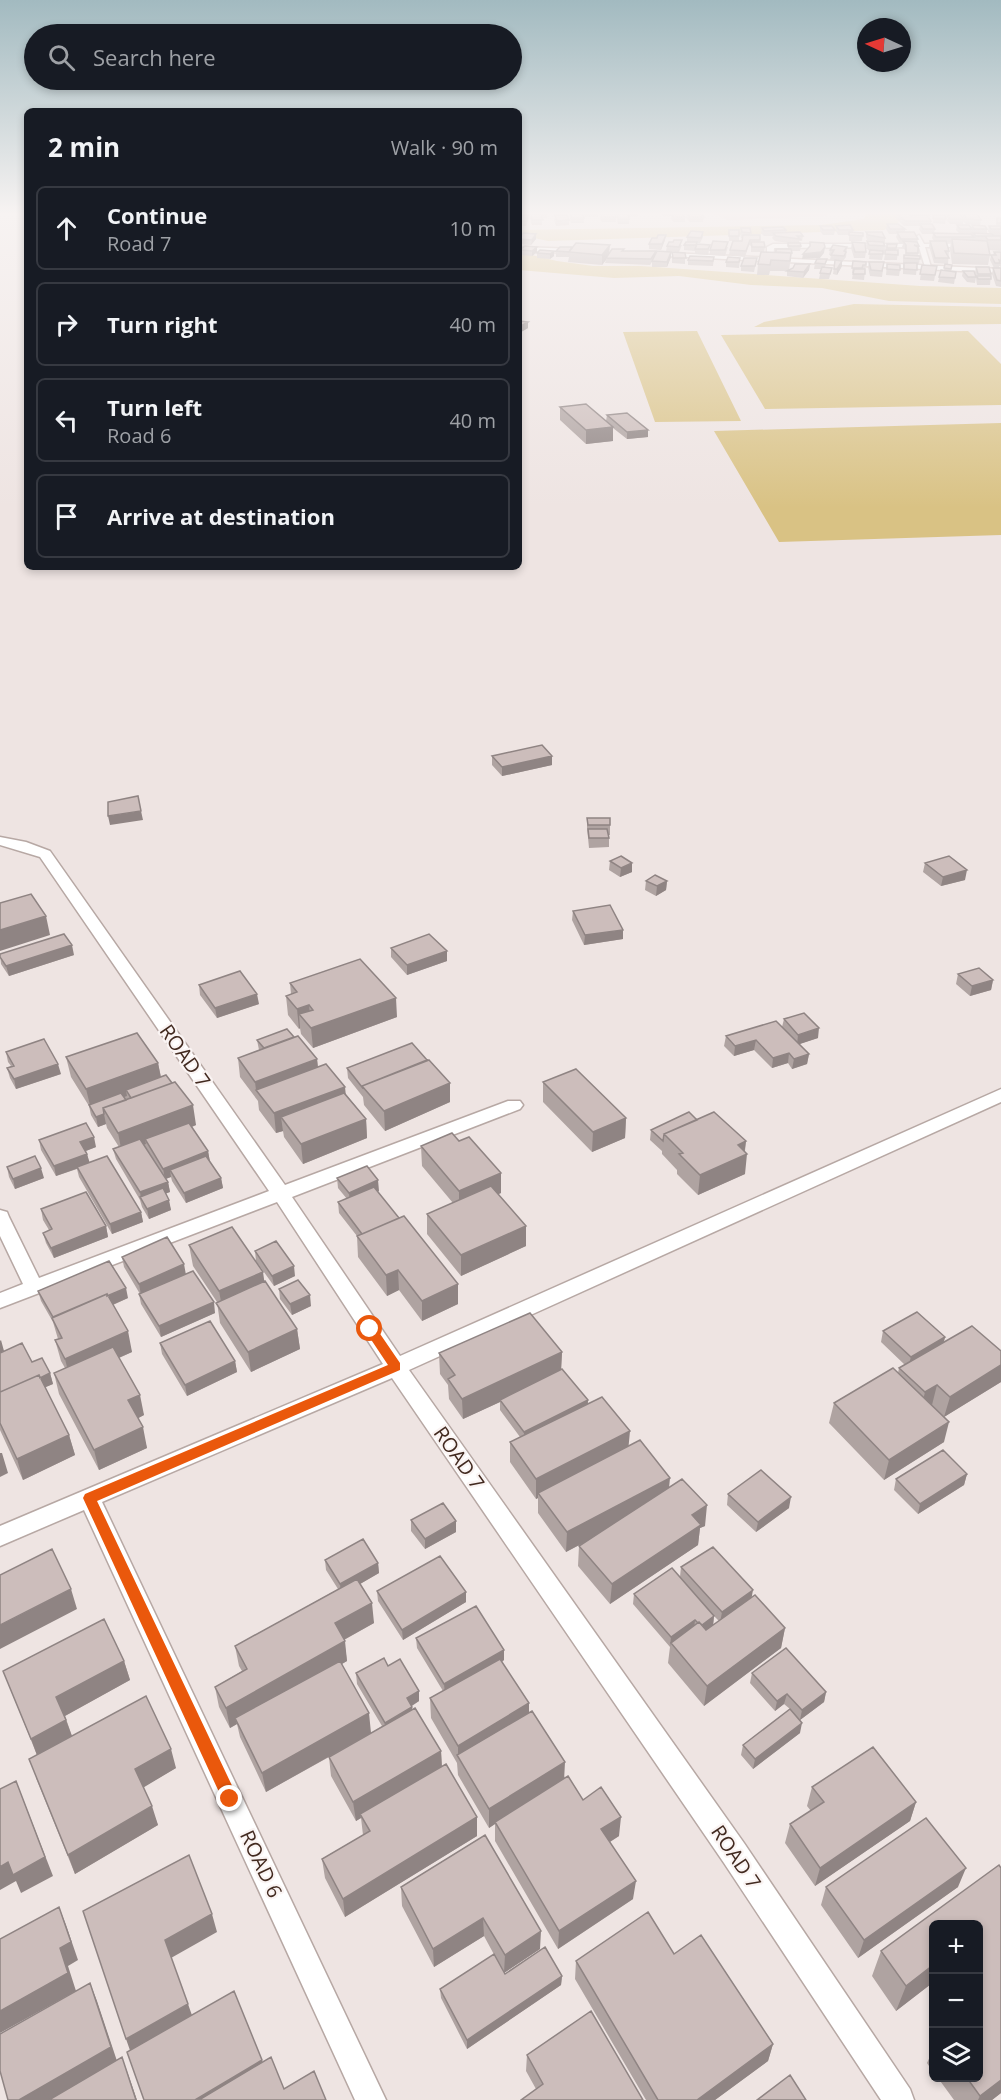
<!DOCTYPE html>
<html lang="en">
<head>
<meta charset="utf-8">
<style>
	:root { --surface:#171b24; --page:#242831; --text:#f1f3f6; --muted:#9ea1a6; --line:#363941 }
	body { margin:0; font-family:"Open Sans",sans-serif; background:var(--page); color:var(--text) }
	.controls { position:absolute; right:18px; bottom:18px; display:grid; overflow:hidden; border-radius:9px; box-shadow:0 3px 9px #0003 }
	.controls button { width:54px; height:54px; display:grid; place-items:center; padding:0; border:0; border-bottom:2px solid var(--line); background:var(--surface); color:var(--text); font:30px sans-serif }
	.compass { position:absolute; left:857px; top:18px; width:54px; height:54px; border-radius:50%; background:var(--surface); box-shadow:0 3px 9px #0003; rotate:274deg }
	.stop { position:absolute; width:18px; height:18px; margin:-14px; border:4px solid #ea580c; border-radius:50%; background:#fff }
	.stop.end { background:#ea580c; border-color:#fff; box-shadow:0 2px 6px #0008 }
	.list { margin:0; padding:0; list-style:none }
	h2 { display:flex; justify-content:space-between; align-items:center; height:78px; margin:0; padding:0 24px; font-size:26px }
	h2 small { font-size:20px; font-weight:400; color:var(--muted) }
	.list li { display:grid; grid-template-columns:39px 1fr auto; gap:18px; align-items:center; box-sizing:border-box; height:84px; margin:0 12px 12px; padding:0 12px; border:2px solid var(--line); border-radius:9px }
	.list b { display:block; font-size:22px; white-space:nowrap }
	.list p { margin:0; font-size:20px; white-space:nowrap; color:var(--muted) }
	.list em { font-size:20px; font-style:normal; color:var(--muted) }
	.icon { flex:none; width:33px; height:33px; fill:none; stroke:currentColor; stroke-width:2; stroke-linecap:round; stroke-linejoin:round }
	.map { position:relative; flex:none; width:1001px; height:2100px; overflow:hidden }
	.search { position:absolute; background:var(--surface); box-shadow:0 3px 9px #0003; left:24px; top:24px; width:498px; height:66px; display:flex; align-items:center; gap:15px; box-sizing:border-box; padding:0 21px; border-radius:33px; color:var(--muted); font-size:22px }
	.panel { position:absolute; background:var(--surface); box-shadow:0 3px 9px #0003; left:24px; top:108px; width:498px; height:462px; border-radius:9px }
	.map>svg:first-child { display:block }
	.green { fill:#e2b9bf }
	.water { fill:#d9c284 }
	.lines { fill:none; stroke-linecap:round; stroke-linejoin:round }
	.minor-casing { stroke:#b7a8a4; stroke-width:3 }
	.secondary-casing { stroke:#b8a39c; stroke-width:3 }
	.minor { fill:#fff; fill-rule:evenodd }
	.secondary { fill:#fff; fill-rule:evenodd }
	.wall { fill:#afa3a1; fill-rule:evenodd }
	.shaded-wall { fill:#8f8483 }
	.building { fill:#ccbdbb; stroke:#8f8483; stroke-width:1.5 }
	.route { fill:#ea580c }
	.labels { text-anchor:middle; stroke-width:4.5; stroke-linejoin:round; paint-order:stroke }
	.near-street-label { font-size:20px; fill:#422a20; stroke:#faf4f3 }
</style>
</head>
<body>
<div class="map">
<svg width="1001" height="2100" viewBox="0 0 1001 2100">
	<rect width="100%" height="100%" fill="#eee4e2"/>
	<!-- green -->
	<path class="green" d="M714 214H828L826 216 728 220Z"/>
	<!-- water -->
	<path class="water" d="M866 214H901L898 223 884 230 548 241 529 237 519 238V230L821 225 864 219Z
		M519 252 557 261 593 266H641L920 286 1001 288V304L889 301 822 288 751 285 679 276 614 278 519 270Z
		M854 304 1001 307V324L754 327 764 322Z
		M697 331 741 421 655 422 623 332Z
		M968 331 1001 364V405L765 409 721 335Z
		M1001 423V535L779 542 714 431Z"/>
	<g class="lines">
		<defs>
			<path id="minor" d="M919 235 924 244 1001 243V247H925L931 267 928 269 925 267 919 247 774 248 773 260 770 262 767 260V247L773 244H918L916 237Z
				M0 837 26 842 50 851 285 1185 508 1101H520L523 1105 520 1109 292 1197 400 1356 1001 1089V1102L409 1370 744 1843 910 2089 914 2100H881L724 1863 392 1378 102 1502 386 2100H355L84 1510 0 1546V1526L383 1364 277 1202 0 1308V1293L23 1284 0 1236V1210L7 1212 9 1217 39 1278 269 1191 40 857 0 845Z"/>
			<path id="secondary" d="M519 247 578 249 581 251 578 253 519 251Z
				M649 252 1001 269V273L647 255Z"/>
		</defs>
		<!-- minor casing -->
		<use href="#minor" class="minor-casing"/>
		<!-- secondary casing -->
		<use href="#secondary" class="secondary-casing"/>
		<!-- minor -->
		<use href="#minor" class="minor"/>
		<!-- secondary -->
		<use href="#secondary" class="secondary"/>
	</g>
	<!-- wall -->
	<path class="wall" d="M519 214H530L529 218H528L526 226H519Z
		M531 214H547V218H542V225H532L530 219Z
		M552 214 567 215 569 220V225L556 226 554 220 555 216Z
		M570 214H598V217H584V223H571L570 219Z
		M601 214 616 217V222H602L600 219Z
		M617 214H638V216L629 217V224H618L617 219Z
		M662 214H701L704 217 703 222H690L686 218V215L684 216 685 217V222H674L671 219V216H663Z
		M896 214H932L931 217 928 216 931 221V224L935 229 934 233H959L956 230 957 225 971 228 972 225 987 229V234H990L988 231 989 226H996L997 218H1001V251L989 250 990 255 988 265 952 264 950 249 951 242H946L949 251 948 264 934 263 929 246 930 241H934L932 238 933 234H922L919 229 920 226H904L895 217Z
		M938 214H976L981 220 980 225 966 224 963 221V224H950L947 220 948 217H946L945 224 933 223V215H938Z
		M887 224 905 229V232L918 239 917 243 919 246 918 255 920 256 919 265H917L916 275 903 274V260L904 255H905L906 251 902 247 903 244H900L896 237 897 234H889L886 229Z
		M820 226 835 230 834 235H823L820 231Z
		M836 226 853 230V232L863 233 862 241H849V235H838L836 231Z
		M741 228H750V235H760V242L765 247 764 252H775L776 249H788V243L775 241 772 238 773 236H764L761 233 762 228 786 230V233L803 236 802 241H799L801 246 800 251H792L789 270 810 264 809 270 803 278 787 276V271H770L769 275H757L758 264 761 252H751V246L749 245 745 257 729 255 730 250 733 241H729V230L739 236V241H742V238H741L740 233Z
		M703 232V237L700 243H697V245H710L708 255 695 254V251L684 250V245L687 242V237Z
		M866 232 885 238V246L882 260 869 259 870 251 868 250 866 246 867 241H872L867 240 866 237Z
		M519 239H536L531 245 519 244Z
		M665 240 661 250 649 249V244Z
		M852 242 866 252 865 258H854L851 248Z
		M887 244H897L896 250H898L897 260H884Z
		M682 245 679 252 666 251 667 246Z
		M537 247V252L532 256 520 255V250Z
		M728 247 725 256 710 255V250Z
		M847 247 846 257 843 261 830 260 831 255H829L830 250Z
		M554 251V256L550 259 537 258V253Z
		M556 251 609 252 624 251 655 254 671 257 667 267H652V262L650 265 605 263 606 260 602 265 568 262 569 257H556Z
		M672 252 685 253V264L672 263Z
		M994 252H1001V267L999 266V268H1001V287L996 286 992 274 993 268H994L990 260 991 255H993Z
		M714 257 713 266 688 265V260Z
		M740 258 739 268 726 267V262Z
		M757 258 754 272 741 271V266Z
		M827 259 825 267 832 268 829 279H819L821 269H814L815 263Z
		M835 260 842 266 837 275 833 274Z
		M853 261 866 262 864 280 852 279 853 273H852Z
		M869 262H884L882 277 870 276 868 267Z
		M887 264 900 270 899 276 886 275Z
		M945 264 952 265 951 272H956L954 284 938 282 941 270 944 271Z
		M922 265 937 266 934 281 920 280Z
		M976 267 991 274 990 285H977L975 272Z
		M963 271 976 277 975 283 967 282 962 276Z
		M519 321 528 322V328L521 332 519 331Z
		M560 407 606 421 607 415 648 430V437L627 439 613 428V441L586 444 560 420Z
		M492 756 552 765 502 776 492 765Z
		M587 818 610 825V835H609V847L589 848 587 827Z
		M610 861 632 872 620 877 609 870Z
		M925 863 965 880 941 886 923 872Z
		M646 881H667L666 890 656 896 645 890Z
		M573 911 623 939 584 945 572 920Z
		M391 948 447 961 407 975 391 957Z
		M0 954 74 955 9 976 1 964Z
		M958 974 993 980 991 990 970 996 956 984Z
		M290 983 397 1017 313 1048 301 1034 300 1028 299 1029 288 1015 286 996 291 994Z
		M199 985 259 1004 217 1018 200 995Z
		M784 1019 818 1038 799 1044 809 1054 807 1064 792 1069 788 1063 772 1068 754 1050 734 1056 724 1046 726 1036 782 1027Z
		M294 1037 317 1059 318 1067 346 1094 366 1119 367 1138 303 1164 284 1137 283 1131 276 1133 259 1110 258 1101 240 1077 238 1058 259 1050 257 1040Z
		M6 1052 61 1074 16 1089 10 1078 7 1068 11 1066 8 1062Z
		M66 1057 158 1063 161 1077 196 1125 192 1127 208 1151 210 1162 221 1178 223 1188 186 1203 172 1181 171 1177 166 1179 168 1182 170 1192 166 1193 171 1210 149 1219 142 1207 140 1200 116 1159 113 1149 119 1147 107 1128 106 1124 98 1127 91 1115 89 1106 71 1077Z
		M427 1060 450 1083V1102L385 1131 364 1105 363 1097 348 1078 347 1068Z
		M543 1082 626 1118 625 1138 592 1152 543 1102Z
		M697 1120 746 1141 745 1151V1174L698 1195 677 1174V1170L662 1154V1151L650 1140 651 1130Z
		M39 1140 96 1147 86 1151 87 1154 89 1162 141 1212 143 1222 112 1234 79 1177 77 1169 56 1176 41 1150Z
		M421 1146 501 1193 498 1194 526 1246 461 1276 427 1234V1214L453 1203 422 1166Z
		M7 1167 44 1178 15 1189 9 1177Z
		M337 1178 379 1191H377L458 1304 422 1321 399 1290 387 1296 358 1257 357 1236 339 1213 338 1202 347 1199 338 1188Z
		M41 1209 106 1226 108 1237 54 1258 46 1243 43 1233 49 1230 43 1220Z
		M189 1245 264 1282 297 1329 300 1349 251 1372 220 1323 217 1302 193 1266Z
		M255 1251 295 1276 274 1286 256 1261Z
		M122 1257 186 1274 215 1313 161 1337 141 1304 139 1294H140L124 1267Z
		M279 1289 311 1306 292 1315 280 1299Z
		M38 1291 128 1298 113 1305 132 1352 119 1358 144 1415 138 1418 147 1448 99 1470 59 1394 54 1373 65 1368 61 1361 55 1340 58 1339 53 1322 41 1301Z
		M883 1331 945 1337 944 1342 1001 1382 944 1417V1442L884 1480 829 1423 834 1403 898 1373 899 1368 905 1365 881 1342Z
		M160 1343 235 1361 237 1372 187 1396 162 1354Z
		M562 1352 561 1369 588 1400V1404L705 1526 700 1528 698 1545 610 1604 578 1566 579 1546 581 1544 566 1552 538 1513V1498L536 1499 510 1462V1442L520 1437 500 1410V1402L463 1419 449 1399 448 1385 440 1374 439 1353Z
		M0 1353 32 1362 50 1373 53 1384 45 1387 69 1435 75 1455 23 1480 0 1430Z
		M967 1474 964 1485 918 1514 894 1490 896 1479Z
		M728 1494 789 1508 756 1532 727 1505Z
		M411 1520 456 1532 425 1549 411 1531Z
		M325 1560 378 1563 379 1573 360 1584 374 1623 344 1640 347 1661 342 1664 371 1733 382 1726 357 1684 356 1673 388 1666 419 1701 412 1706V1709L441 1751 442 1766 477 1817V1836L345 1917 325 1878 322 1859 363 1835 361 1818 356 1821 331 1776 329 1757 266 1792 240 1737 237 1724 230 1728 219 1707 215 1687 242 1671 239 1666 235 1646 338 1589 326 1570Z
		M681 1567 751 1598 785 1628 781 1648 704 1706 668 1663 670 1647 633 1604 634 1594 680 1577ZM714 1616 719 1621 713 1625Z
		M377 1591 466 1592V1602L403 1640 378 1601Z
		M416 1638 504 1660 502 1662 565 1778 583 1800 619 1836 610 1842 633 1899 558 1949 495 1841V1824L489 1828 458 1775 457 1763 431 1718 430 1698 443 1691 417 1648Z
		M124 1661 130 1680 65 1716 72 1736 176 1768 143 1787 158 1825 75 1874 36 1778 37 1755 3 1671Z
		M752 1673 826 1692 824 1702 800 1720V1733L753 1769 741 1755 743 1745 790 1709 784 1704 775 1711 750 1683Z
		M812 1787 916 1802 910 1821 815 1886 785 1843 790 1824 811 1811 807 1806Z
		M485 1835 540 1949 504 1973 484 1936 434 1967 402 1906 401 1887Z
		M1001 1868V2093L992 2100H954L938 2078H978V1924H933V1988L931 1984 896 2011 872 1976 881 1951Z
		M826 1887H958L858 1958 821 1905Z
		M674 1954 773 2044 768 2061 715 2100H646L575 1979 576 1961Z
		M505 1974 562 1976 561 1985 467 2049 441 1998 440 1989Z
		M933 2050V2072L927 2063Z
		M527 2055 643 2100 536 2089 526 2071Z"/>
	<!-- shaded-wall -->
	<path class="shaded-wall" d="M536 234V239L531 245 532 240Z
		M666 235 665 240 661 250 662 244Z
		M610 245 609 255 606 258V260L602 265V255Z
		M537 247V252L532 256V251Z
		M825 247 824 253 820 258 802 259 803 254Z
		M554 251V256L550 259V254Z
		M671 252V257L667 267V262Z
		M842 261V266L837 275V269Z
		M810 264 809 270 803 278 804 272Z
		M528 322V328L521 332V326Z
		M613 427V441L586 444V430Z
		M648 430V437L627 439V432Z
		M552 756V765L502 776V767Z
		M141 811 143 820 110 825 108 816Z
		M632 863V872L620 877 621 868Z
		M967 870 965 880 941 886 943 877Z
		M667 881 666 890 656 896 657 886Z
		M46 916 50 935 0 951V930Z
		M623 930V939L584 945 585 935Z
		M72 945 74 955 9 976 6 966Z
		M447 951V961L407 975V965Z
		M993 980 991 990 970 996 972 986Z
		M257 994 259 1004 217 1018 215 1008Z
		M396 998 397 1017 313 1048 311 1028Z
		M309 1005 311 1024 299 1014 300 1028 299 1029 297 1009Z
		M819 1028 818 1038 797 1045 798 1035Z
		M756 1040 754 1050 734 1056 735 1046Z
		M789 1053 788 1063 772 1068 773 1058Z
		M809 1054 807 1064 792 1069 794 1059Z
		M317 1059 319 1079 256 1090 255 1082Z
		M158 1063 162 1083 126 1090 127 1096 91 1109 86 1089Z
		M58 1064 61 1074 16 1089 14 1079Z
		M450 1083V1102L385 1131 384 1111Z
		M345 1087 347 1106 281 1117 283 1131 276 1133 274 1113Z
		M193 1105 196 1125 147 1144 145 1139 146 1144 122 1153 118 1133Z
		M104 1114 106 1124 98 1127 96 1117Z
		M626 1118 625 1138 592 1152 593 1132Z
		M366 1119 367 1138 303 1164 301 1144Z
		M94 1137 96 1147 83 1152 80 1142Z
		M746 1141 744 1155 747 1154 745 1174 698 1195 700 1175 738 1145Z
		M208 1151 210 1162 170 1170 171 1177 165 1179 163 1169Z
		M87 1154 90 1164 56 1176 54 1166Z
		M41 1168 44 1178 15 1189 13 1179Z
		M501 1173V1193L459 1211V1191Z
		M221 1178 223 1188 186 1203 184 1193Z
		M378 1180 379 1191 350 1203 349 1193Z
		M168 1182 170 1192 143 1202 141 1199 140 1192Z
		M169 1200 171 1210 149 1219 147 1209Z
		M141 1212 143 1222 112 1234 110 1224Z
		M106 1226 108 1237 54 1258 51 1248Z
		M526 1226V1246L461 1276V1255Z
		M184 1264 186 1275 141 1295 139 1284Z
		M294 1266 295 1276 274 1286 272 1276Z
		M398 1270 399 1290 387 1296 386 1275Z
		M263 1272 266 1293 223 1312 219 1291Z
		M458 1284V1304L422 1321V1301Z
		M126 1288 128 1298 57 1329 54 1319Z
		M310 1295 311 1306 292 1315 290 1304Z
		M214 1302 215 1313 161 1337 159 1326Z
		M297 1329 300 1349 251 1372 248 1352Z
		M128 1331 132 1352 70 1379 65 1359Z
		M945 1337 942 1348 908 1367 911 1357Z
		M1 1340 4 1351 0 1353V1341Z
		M562 1352 561 1372 500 1400V1402L463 1419 462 1399Z
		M235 1361 237 1372 187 1396 185 1385Z
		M1001 1365V1382L944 1417 950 1397Z
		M50 1373 53 1384 0 1407V1395Z
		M937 1385 932 1405 920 1413 925 1392Z
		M140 1395 144 1415 133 1421 128 1400Z
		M588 1400 587 1411 524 1442V1432Z
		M949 1422 944 1442 884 1480 889 1460Z
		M143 1427 147 1448 99 1470 94 1450Z
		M630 1431 628 1452 538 1493V1498L536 1499V1479Z
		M69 1435 75 1455 23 1480 17 1459Z
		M0 1453H2L8 1473 0 1477Z
		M967 1474 964 1485 918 1514 920 1504Z
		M670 1478 668 1498 566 1552 567 1532Z
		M791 1497 789 1508 756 1532 758 1522Z
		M707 1505 705 1526 700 1528 698 1545 610 1604 612 1584 692 1515Z
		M456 1521V1532L425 1549V1539Z
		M378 1563 379 1573 341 1595 340 1584Z
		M71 1589 77 1609 0 1649V1625Z
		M753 1590 751 1601 720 1623 722 1612Z
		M466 1592V1602L403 1640 402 1630Z
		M372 1603 374 1623 338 1643 335 1623Z
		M714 1616 713 1626 699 1636 700 1626Z
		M695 1620 694 1630 671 1643 670 1647 671 1637Z
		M785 1628 781 1648 704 1706 707 1686Z
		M345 1641 347 1661 238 1723 235 1718 237 1724 230 1728 226 1708Z
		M504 1650V1660L445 1694 444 1684Z
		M124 1661 130 1680 63 1717 56 1697Z
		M419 1691V1701L408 1708 407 1698Z
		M826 1692 824 1702 800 1720 802 1710Z
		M787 1694 784 1704 775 1711 777 1701Z
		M529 1703V1723L458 1758V1746Z
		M412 1707 413 1717 386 1733 385 1723Z
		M369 1713 371 1733 266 1792 262 1773Z
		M66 1720 73 1739 38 1758 31 1739Z
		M802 1723 800 1733 753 1769 755 1759Z
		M171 1749 176 1768 141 1789 135 1769Z
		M441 1751 442 1771 360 1814 361 1818 356 1821 353 1802Z
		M565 1762 564 1781 495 1822V1824L489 1828V1809Z
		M16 1781 53 1876 21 1893 16 1881 0 1890V1867Z
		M916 1802 910 1821 815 1886 820 1868Z
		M152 1806 158 1825 75 1874 68 1855Z
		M477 1817V1836L345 1917 343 1899Z
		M621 1817 619 1836 600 1848 601 1829Z
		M966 1868 958 1887 858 1958 864 1940Z
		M636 1881 633 1899 558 1949 559 1931Z
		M59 1907 66 1925 78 1960 68 1966 76 1991 0 2033V2011L60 1948Z
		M212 1914 217 1932 171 1958 165 1940Z
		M483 1918 484 1936 434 1967 433 1949Z
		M541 1931 540 1949 504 1973 505 1955Z
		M933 1965V1979L931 1984 896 2011 906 1986Z
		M562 1976 561 1985 467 2049V2040Z
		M90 1983 97 2001 118 2064 56 2100H19Z
		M188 2004 194 2021 132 2056 126 2039Z
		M773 2044 768 2061 715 2100H697Z
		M122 2057 128 2074 137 2100H136Z
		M262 2060 266 2077 228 2100H195Z
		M1001 2080V2093L992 2100H978L980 2096Z"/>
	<!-- building -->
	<path class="building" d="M531 214H541L543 220H532Z
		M570 214H582L584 218H572Z
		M601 214H615L616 217H602Z
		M617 214H628L629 219H619Z
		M682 214 685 217H674L671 215Z
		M687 214H701L704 217H690Z
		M898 214H910L911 216 927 215 931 221H905Z
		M960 214 963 219H950L948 215Z
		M963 214H977L981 220 967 219Z
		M519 215H528L527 221H519Z
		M555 215H567L569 220 557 221Z
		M933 215H945L946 219 933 218Z
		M997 218H1001V223H997Z
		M887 224H898L905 229H890Z
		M920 224H932L935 229H923Z
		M850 225 853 230H839L836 226Z
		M957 225H969L972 229H960Z
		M972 225 985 226 987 229H974Z
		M820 226H832L835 230H823Z
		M989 226H1001V229H991Z
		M783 227 786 230 764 231 762 228Z
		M741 228H750L751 233 742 232Z
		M729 230H739V236H729Z
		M691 231 703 232 701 238 687 237Z
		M800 232 803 236H797L800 239 776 236 773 233Z
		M849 232 863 233V236L849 235Z
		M866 232H882L885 238 868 235Z
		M897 232H914L918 239H901Z
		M523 233 536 234 532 240 519 239Z
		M933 233 971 234 974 237H936Z
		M973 233 992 234 994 236H976Z
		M658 235H666L662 244H649L652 238H657Z
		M743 235H760V240H750L746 251 730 250 733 241H742Z
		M985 236H1001V240H988Z
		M952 239 987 241 990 255 954 253Z
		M674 240H682L679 247 667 246 669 242H673Z
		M713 241 728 242 725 250H710Z
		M867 241 883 242 885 246 869 245Z
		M903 241 917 242 919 246 914 245 918 247V253H906V245Z
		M930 241H946L949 251H945L949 258H935Z
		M686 242H697L696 245H684Z
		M751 242H764L765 247H752Z
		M810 242 824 243 825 247 821 252 803 254 810 246Z
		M852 242 865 243 866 252H855Z
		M576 243 610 245 602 255 569 252Z
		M788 243H800L801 246H788Z
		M697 244 710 245 708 249H695Z
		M887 244H897L896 248H887Z
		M833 245 847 247 844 251 846 252 844 256 831 255 834 250H830Z
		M525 246 537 247 532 251 520 250Z
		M560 247H572L569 252H570L556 251Z
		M612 249H624L622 251H656L651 259 606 258Z
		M776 249H791L792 253 776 252Z
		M540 250 554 251 550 254 537 253Z
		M870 250 883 251V254H869Z
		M885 250H898V255L885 254Z
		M657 251 671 252 667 262 652 261Z
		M672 252 685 253 686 258H673Z
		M761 252 791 253 790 261 771 260 770 265 758 264Z
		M994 252H1001V261L999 260 1000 263H995L991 255H996Z
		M904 255 920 256V259L904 258Z
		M690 256 714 257 713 261 688 260Z
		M728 257 740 258 739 262H726Z
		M744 258H757L755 266H741Z
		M817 259H827L825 264 815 263Z
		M835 260 842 261 837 269H834Z
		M853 261 866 262V265H863L862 268H852Z
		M869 262H884L882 271 871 270Z
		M904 263H917V270L904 269Z
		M795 264H810L804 272 787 271 793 268Z
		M887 264 900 265V270L887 269Z
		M945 264 952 265 951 269 944 268Z
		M922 265 937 266 935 275 920 274Z
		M822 267 832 268 830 274 820 273Z
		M976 267H989L991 274H978Z
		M993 268H1001V281L997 280Z
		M854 269H865V274H853Z
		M941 270 956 272 955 278 939 277Z
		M963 271H974L976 277H968Z
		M977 276H991V279H978Z
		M519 321 528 322 521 326H519Z
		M586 404 613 427 586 430 560 407Z
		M627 413 648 430 627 432 607 415Z
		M542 745 552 756 502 767 492 756Z
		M138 796 141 811 108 816V802Z
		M587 818H610V825H588Z
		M588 829H607L609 838H589Z
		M621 856 632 863 621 868 610 861Z
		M949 856 967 870 943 877 925 863Z
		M655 875 667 881 657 886 646 881Z
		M31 894 46 916 0 930V903Z
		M610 905 623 930 585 935 573 911Z
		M64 934 72 945 6 966 0 957V954Z
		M429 934 447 951 407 965 391 948Z
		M360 959 396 998 311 1028 299 1014 313 1010 309 1005 297 1009 286 996 297 992 290 983Z
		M979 968 993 980 972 986 958 974Z
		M240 971 257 994 215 1008 199 985Z
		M804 1013 819 1028 798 1035 784 1019Z
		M776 1021 809 1054 794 1059 789 1053 773 1058 756 1040 735 1046 726 1036Z
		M287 1029 294 1037 264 1048 257 1040Z
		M137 1033 158 1063 86 1089 66 1057Z
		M298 1036 317 1059 255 1082 238 1058Z
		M44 1039 58 1064 14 1079 7 1068 14 1066 6 1052Z
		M412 1043 427 1060 362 1086V1087L347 1068Z
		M429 1060 450 1083 384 1111 362 1086Z
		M326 1064 345 1087 274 1113 256 1090Z
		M576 1069 626 1118 593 1132 543 1082Z
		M166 1075 172 1083 131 1098 126 1090Z
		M175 1082 193 1105 118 1133 103 1108Z
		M121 1093 126 1100 103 1108 104 1114 96 1117 89 1105Z
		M344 1093 366 1119 301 1144 281 1117Z
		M689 1112 697 1120 664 1134 663 1141 651 1130Z
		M714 1112 746 1141 738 1145 747 1154 700 1175 679 1154 683 1153 664 1134Z
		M86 1123 94 1137 80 1142 87 1154 54 1166 39 1140Z
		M189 1123 208 1151 163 1169 145 1139Z
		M452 1133 459 1141 469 1137 501 1173 459 1191 421 1146Z
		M140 1139 168 1182 140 1192 113 1149Z
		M35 1156 41 1168 13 1179 7 1167Z
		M107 1156 141 1212 110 1224 77 1167Z
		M206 1156 221 1178 184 1193 170 1170Z
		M367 1166 378 1180 349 1193 337 1178Z
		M491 1186 526 1226 461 1255 427 1214Z
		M374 1187 399 1218 362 1234 338 1202Z
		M163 1188 169 1200 147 1209 140 1197Z
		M86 1192 106 1226 51 1248 43 1233 52 1229 41 1209Z
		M404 1216 458 1284 422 1301 398 1270 386 1275 357 1236Z
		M232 1227 263 1272 219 1291 189 1245Z
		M167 1237 184 1264 139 1284 122 1257Z
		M276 1241 294 1266 272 1276 255 1251Z
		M109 1261 126 1288 107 1296V1294L53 1317 38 1291Z
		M193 1271 214 1302 159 1326 139 1294Z
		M298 1280 310 1295 290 1304 279 1289Z
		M265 1281 297 1329 248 1352 216 1303Z
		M107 1294 128 1331 65 1359 55 1340 62 1338 52 1318Z
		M917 1312 945 1337 911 1357 883 1331Z
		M530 1313 562 1352 462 1399 448 1379 455 1375 439 1353Z
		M210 1321 235 1361 185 1385 160 1343Z
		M972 1326 1001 1351V1365L950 1397 937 1385 925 1392 899 1368Z
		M22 1343 32 1362 42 1358 50 1373 40 1378 39 1375 0 1392V1353Z
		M113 1347 140 1395 128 1400 143 1427 94 1450 54 1373Z
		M893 1368 949 1422 889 1460 834 1403Z
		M562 1369 588 1400 524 1432 500 1400Z
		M39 1375 69 1435 17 1459 0 1423V1392Z
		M602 1397 630 1431 536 1479 510 1442Z
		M640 1440 670 1478 567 1532 538 1493Z
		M943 1450 967 1474 920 1504 896 1479Z
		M761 1470 791 1497 758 1522 728 1494Z
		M682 1479 707 1505 692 1515 701 1525 612 1584 579 1546Z
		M443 1503 456 1521 425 1539 411 1520Z
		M363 1539 378 1563 340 1584 325 1560Z
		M713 1547 753 1590 722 1612 681 1567Z
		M52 1549 71 1589 0 1625V1575Z
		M440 1556 466 1592 402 1630 377 1591Z
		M672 1568 714 1616 702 1625 699 1622 698 1623 695 1620 671 1637 634 1594Z
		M357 1579 372 1603 335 1623 345 1641 226 1708 215 1687 247 1669 235 1646Z
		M755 1595 785 1628 707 1686 671 1643 699 1622 706 1630Z
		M476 1606 504 1650 444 1684 416 1638Z
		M104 1619 124 1661 56 1697 66 1720 31 1739 3 1671Z
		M786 1648 826 1692 802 1710 787 1694 777 1701 752 1673Z
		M384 1658 388 1666 400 1659 419 1691 407 1698 412 1707 385 1723 356 1673Z
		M500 1659 529 1703 458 1746 430 1698Z
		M340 1661 369 1713 262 1773 235 1718Z
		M146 1696 171 1749 135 1769 152 1806 68 1855 29 1759Z
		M415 1708 441 1751 353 1802 329 1757Z
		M790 1709 802 1723 755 1759 743 1745Z
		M532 1711 565 1762 489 1809 457 1755Z
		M873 1747 916 1802 820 1868 790 1824 824 1802 812 1787Z
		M446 1764 477 1817 343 1899 322 1859 370 1831 360 1814Z
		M568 1776 583 1800 601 1787 621 1817 601 1829 636 1881 559 1931 495 1822Z
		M16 1781 45 1857 13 1875 8 1862 0 1867V1789Z
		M926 1818 966 1868 864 1940 826 1887Z
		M485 1835 541 1931 505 1955 483 1918 433 1949 401 1887Z
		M189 1855 212 1914 165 1940 188 2004 126 2039 83 1911Z
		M999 1865 1001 1868V2080L980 2096 967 2078H978V1924H933V1965L906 1986 881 1951Z
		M59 1907 71 1942 60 1948 68 1973 0 2011V1939Z
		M648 1912 674 1954 701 1935 773 2044 697 2100H658L576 1961Z
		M545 1947 562 1976 467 2040 440 1989 494 1954 505 1974Z
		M90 1983 111 2047 19 2100H8L0 2071V2034Z
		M234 1991 262 2060 195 2100H144L127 2052Z
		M591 2011 643 2100H521L543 2084 527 2055Z
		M122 2057 136 2100H49Z
		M271 2057 284 2089 314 2071 326 2100H199Z
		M790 2075 806 2100H757Z"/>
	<!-- sky -->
	<linearGradient id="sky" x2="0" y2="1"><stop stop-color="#a2bac0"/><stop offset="0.42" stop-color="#f7f3f2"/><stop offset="1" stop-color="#f7f3f2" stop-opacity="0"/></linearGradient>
	<rect width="1001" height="508" fill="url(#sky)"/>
	<!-- route -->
	<path class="route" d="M370 1324 374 1325 400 1363V1370L97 1501 236 1794 238 1799 236 1805 230 1807 225 1805 83 1498 85 1494 388 1365 364 1329Z"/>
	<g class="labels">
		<!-- near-street labels -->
		<g class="near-street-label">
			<text transform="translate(185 1056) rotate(55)" y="7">ROAD 7</text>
			<text transform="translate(459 1458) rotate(55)" y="7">ROAD 7</text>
			<text transform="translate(736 1857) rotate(56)" y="7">ROAD 7</text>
			<text transform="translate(261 1864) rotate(65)" y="7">ROAD 6</text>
		</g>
	</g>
</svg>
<div class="controls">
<button>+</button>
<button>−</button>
<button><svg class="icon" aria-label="layers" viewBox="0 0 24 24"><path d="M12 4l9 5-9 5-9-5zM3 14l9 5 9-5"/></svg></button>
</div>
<svg class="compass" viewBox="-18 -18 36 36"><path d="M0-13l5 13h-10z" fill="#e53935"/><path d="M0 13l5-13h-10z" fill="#9ea1a6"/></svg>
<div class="stop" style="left:370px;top:1329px"></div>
<div class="stop end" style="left:230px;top:1799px"></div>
<div class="search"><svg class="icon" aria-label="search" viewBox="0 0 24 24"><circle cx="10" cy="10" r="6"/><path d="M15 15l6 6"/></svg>Search here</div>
<section class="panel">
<h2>2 min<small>Walk · 90 m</small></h2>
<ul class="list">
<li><svg class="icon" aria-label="ahead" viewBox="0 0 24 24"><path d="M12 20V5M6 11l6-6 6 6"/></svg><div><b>Continue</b><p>Road 7</p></div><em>10 m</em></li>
<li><svg class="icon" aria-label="right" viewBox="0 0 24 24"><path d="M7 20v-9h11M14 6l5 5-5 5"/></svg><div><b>Turn right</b></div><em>40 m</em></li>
<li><svg class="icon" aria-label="left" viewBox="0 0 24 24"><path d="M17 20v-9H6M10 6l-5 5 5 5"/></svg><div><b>Turn left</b><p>Road 6</p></div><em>40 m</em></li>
<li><svg class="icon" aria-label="arrive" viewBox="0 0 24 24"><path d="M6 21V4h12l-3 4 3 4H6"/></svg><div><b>Arrive at destination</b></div></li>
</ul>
</section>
</div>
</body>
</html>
